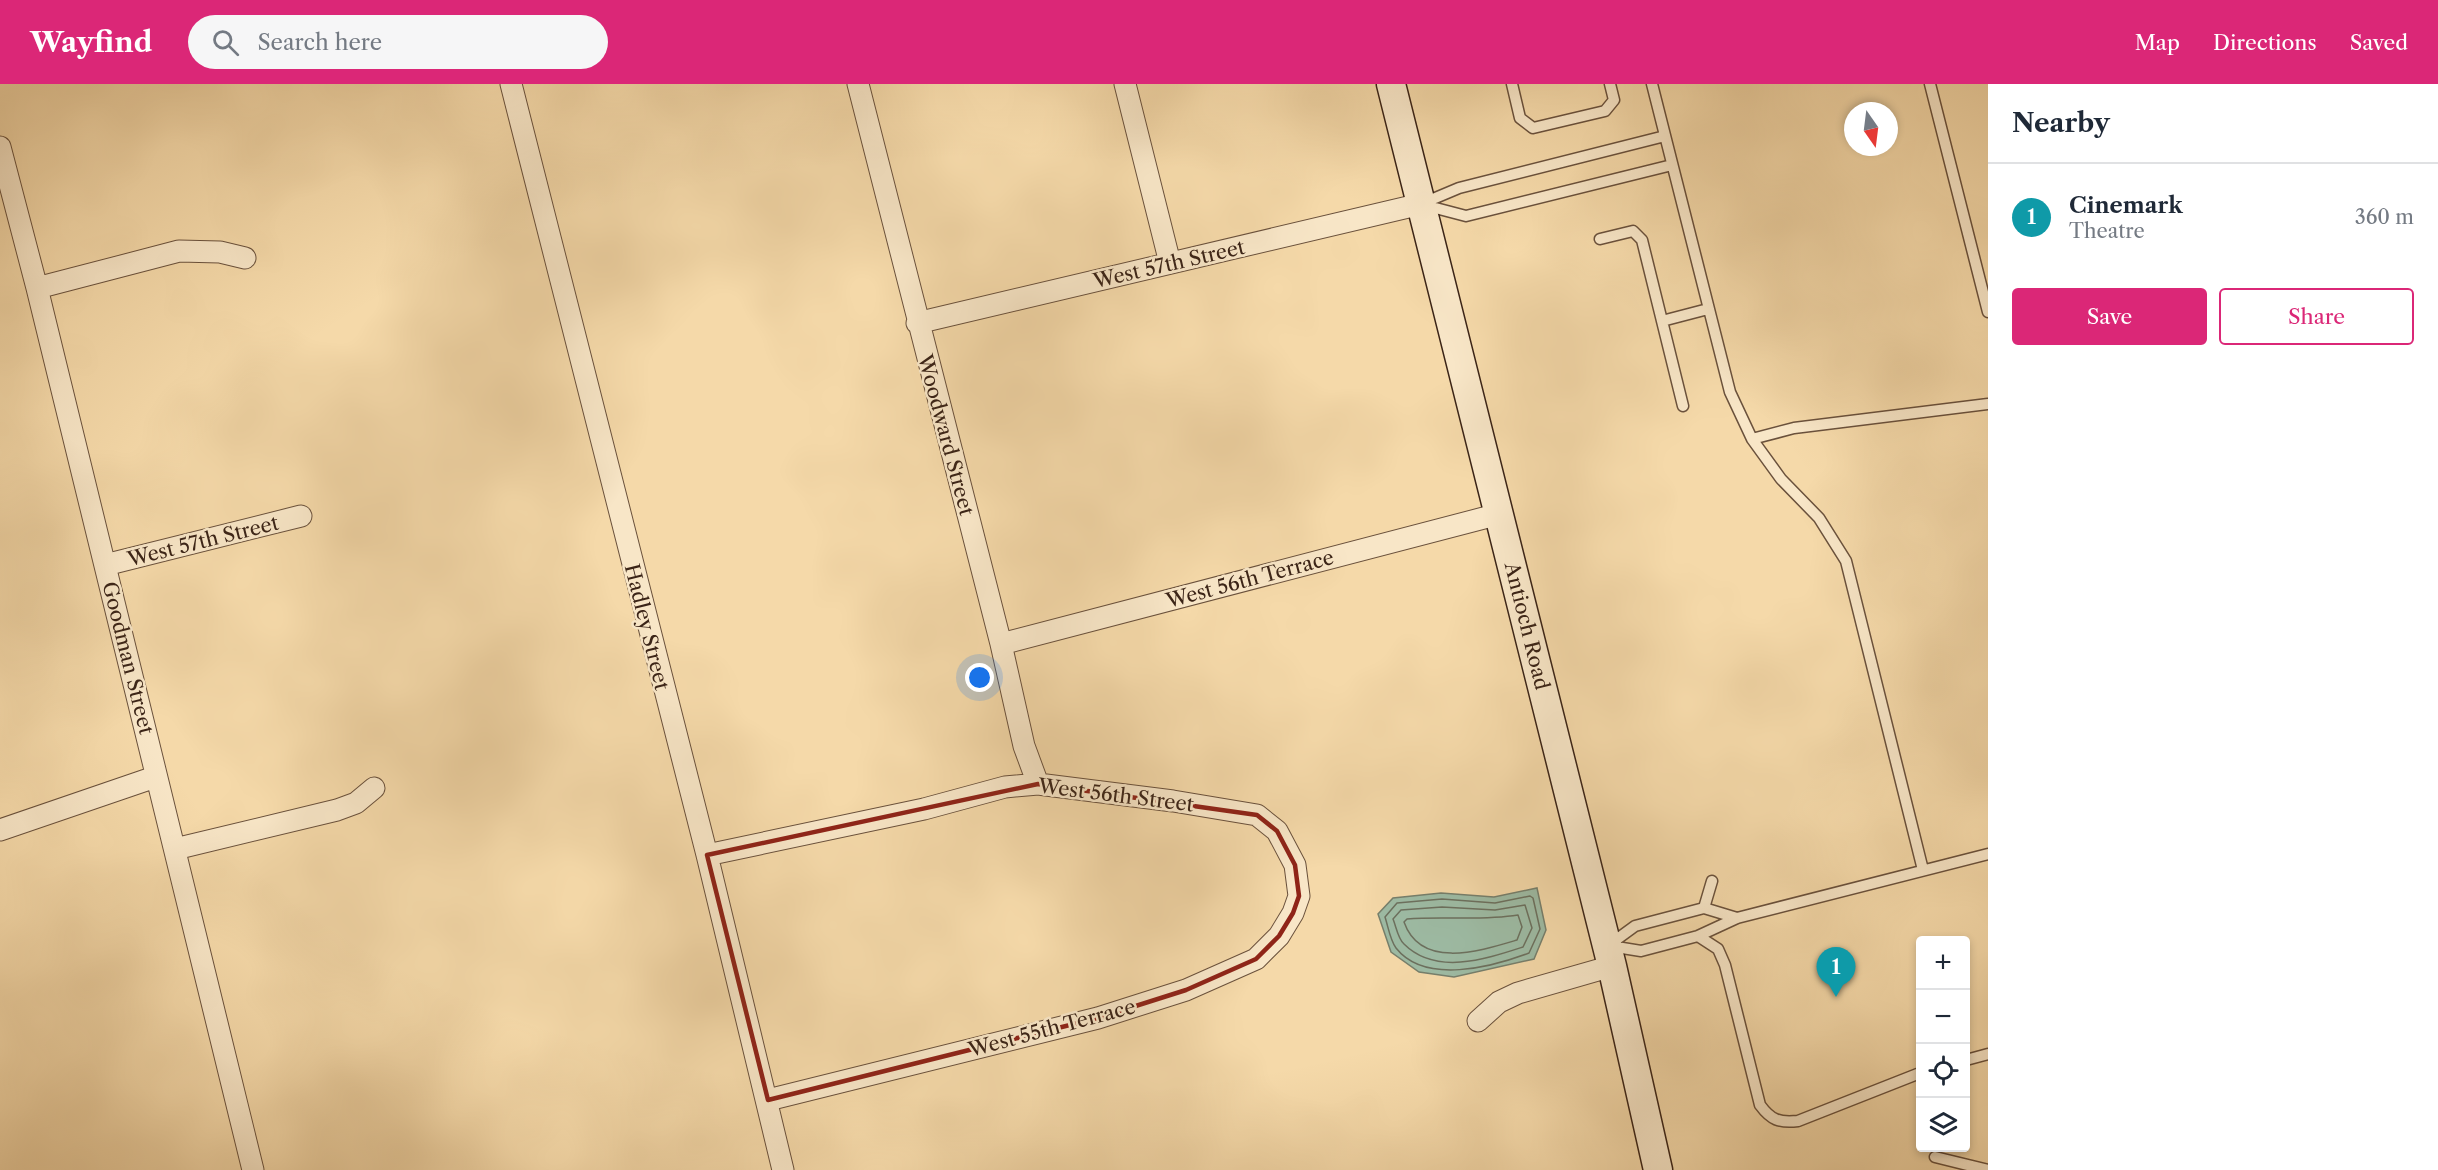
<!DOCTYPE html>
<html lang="en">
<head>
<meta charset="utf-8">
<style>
	:root { --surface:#fff; --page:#f6f6f7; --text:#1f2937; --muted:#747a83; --line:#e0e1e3; --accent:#db2777 }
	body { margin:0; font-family:"Libre Caslon Text",serif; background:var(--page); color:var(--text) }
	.controls { position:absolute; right:18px; bottom:18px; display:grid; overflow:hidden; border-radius:6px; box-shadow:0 3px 9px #0003 }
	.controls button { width:54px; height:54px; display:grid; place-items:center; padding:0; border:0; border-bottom:2px solid var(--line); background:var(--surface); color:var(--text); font:30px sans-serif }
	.compass { position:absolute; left:1844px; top:18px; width:54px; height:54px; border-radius:50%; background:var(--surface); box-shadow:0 3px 9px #0003; rotate:166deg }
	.you { position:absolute; left:980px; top:594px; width:21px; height:21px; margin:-15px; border:4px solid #fff; border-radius:50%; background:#1a73e8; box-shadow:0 0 0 9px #1a73e833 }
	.badge { display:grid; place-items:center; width:39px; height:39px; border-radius:50%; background:var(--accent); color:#fff; font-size:20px; font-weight:700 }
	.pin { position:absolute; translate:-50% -50px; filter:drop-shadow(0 2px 3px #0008) }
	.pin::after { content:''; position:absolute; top:32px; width:21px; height:18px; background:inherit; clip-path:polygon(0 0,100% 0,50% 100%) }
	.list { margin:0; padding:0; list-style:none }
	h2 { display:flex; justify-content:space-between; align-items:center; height:78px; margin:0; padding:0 24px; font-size:26px }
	h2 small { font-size:20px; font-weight:400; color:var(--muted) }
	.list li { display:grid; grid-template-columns:39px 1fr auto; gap:18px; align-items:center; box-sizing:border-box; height:108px; padding:0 24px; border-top:2px solid var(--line) }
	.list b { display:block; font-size:22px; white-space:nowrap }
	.list p { margin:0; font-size:20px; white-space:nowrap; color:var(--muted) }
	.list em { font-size:20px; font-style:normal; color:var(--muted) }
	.actions { display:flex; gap:12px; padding:18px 24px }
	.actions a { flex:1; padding:14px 0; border:2px solid var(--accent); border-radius:6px; text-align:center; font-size:21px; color:var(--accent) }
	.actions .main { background:var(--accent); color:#fff }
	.icon { flex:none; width:33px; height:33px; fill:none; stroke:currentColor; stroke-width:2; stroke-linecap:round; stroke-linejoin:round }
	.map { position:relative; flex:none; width:1988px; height:1086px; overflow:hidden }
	header { display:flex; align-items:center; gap:36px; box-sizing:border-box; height:84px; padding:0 30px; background:var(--accent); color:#fff }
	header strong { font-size:28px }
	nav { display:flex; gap:33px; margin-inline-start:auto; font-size:21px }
	.search { width:420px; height:54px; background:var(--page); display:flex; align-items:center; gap:15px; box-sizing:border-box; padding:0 21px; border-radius:33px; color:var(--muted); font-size:22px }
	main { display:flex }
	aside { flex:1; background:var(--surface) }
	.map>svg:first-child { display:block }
	.water { fill:#9dbba4; stroke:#767f6c; stroke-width:1.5 }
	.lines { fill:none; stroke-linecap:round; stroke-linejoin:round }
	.shore { stroke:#6c705e; stroke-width:1.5 }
	.service-casing { stroke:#6a513c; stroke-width:13 }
	.minor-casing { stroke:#6a513c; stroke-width:23 }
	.secondary-casing { stroke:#3b2417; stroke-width:31 }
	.service { stroke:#f8e6c7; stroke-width:10 }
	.minor { stroke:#f8e6c7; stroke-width:21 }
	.secondary { stroke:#f8e6c7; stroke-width:28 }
	.marked { fill:none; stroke:#8f2418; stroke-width:4.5; stroke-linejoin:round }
	.labels { text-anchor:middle; stroke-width:5; stroke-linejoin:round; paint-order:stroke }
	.street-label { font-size:20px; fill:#3b2417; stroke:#f8e6c7 }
</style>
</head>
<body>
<header>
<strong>Wayfind</strong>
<div class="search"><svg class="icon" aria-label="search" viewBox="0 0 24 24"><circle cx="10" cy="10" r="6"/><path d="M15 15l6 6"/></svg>Search here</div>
<nav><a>Map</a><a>Directions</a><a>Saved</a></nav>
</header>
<main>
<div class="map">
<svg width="1988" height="1086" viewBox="0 0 1988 1086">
	<rect width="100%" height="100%" fill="#f5d9a9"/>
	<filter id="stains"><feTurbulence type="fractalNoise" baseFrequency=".00333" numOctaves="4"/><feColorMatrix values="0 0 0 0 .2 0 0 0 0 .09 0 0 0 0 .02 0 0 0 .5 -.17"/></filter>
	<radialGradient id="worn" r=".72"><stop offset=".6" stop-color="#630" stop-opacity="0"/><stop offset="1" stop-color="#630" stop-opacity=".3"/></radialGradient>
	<!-- water -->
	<path class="water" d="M1537 804 1546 846 1534 875 1454 893 1419 888 1391 868 1378 830 1393 814 1441 809 1494 813Z"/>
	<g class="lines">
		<!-- shore -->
		<path class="shore" d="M1530 812 1533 814 1540 845 1529 869C1492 883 1425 901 1396 864 1390 856 1388 842 1385 833L1397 819 1442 815 1495 819Z
			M1525 821 1532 844 1523 863C1486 875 1436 892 1404 860 1398 855 1396 842 1393 835L1401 826 1442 823 1495 826Z
			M1518 831 1522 843 1517 856C1480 867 1421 886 1404 838L1407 835C1444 832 1481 837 1518 831Z"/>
		<defs>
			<path id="service" d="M1512 0 1520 34 1533 44 1605 27 1614 16 1610 0
				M1652 0 1730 308 1752 355 1781 395 1819 434 1846 477 1923 786
				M1930 0 1988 228
				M1421 120 1459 104 1665 52
				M1424 121 1466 132 1672 81
				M1600 155 1633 147 1642 156 1683 322
				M1662 237 1708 225
				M1752 355 1794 344 1988 320
				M1704 824 1712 797
				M1698 852 1718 865 1725 881 1760 1021C1771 1036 1779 1039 1798 1037L1920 989
				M1609 861 1635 842 1704 824 1737 834
				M1610 862 1641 867 1698 852 1737 834 1988 770
				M1966 976 1988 970
				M1935 1073 1988 1086"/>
			<path id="minor" d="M511 0 707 771 783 1086
				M858 0 1001 560 1024 662 1038 700
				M1125 0 1170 179
				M0 63 37 204 253 1086
				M37 204 179 167 220 168 245 174
				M917 239 1421 120
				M105 481 301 432
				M1001 560 1499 430
				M0 746 155 693
				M175 765 337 726 356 719 374 704
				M707 771 924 725 1005 703 1038 700 1173 717 1257 731 1277 747 1295 781 1299 812 1293 829 1279 852 1256 875 1186 906 1098 934 768 1016
				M1478 937 1499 918 1518 909 1612 882"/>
			<path id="secondary" d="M1391 0 1612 882 1658 1086"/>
		</defs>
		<!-- service casing -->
		<use href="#service" class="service-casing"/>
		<!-- minor casing -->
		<use href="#minor" class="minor-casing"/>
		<!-- secondary casing -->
		<use href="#secondary" class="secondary-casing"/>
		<!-- service -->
		<use href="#service" class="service"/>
		<!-- minor -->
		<use href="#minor" class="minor"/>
		<!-- secondary -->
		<use href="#secondary" class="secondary"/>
	</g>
	<!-- marked area -->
	<path class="marked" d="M1038 700 1257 731 1277 747 1295 781 1299 812 1293 829 1279 852 1256 875 1186 906 1098 934 768 1016 707 771Z"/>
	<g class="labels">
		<!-- street labels -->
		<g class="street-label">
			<text transform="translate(1169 180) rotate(-13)" y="7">West 57th Street</text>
			<text transform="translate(946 351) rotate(75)" y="7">Woodward Street</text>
			<text transform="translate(203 457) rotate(-14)" y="7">West 57th Street</text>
			<text transform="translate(1250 495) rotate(-15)" y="7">West 56th Terrace</text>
			<text transform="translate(1527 542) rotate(76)" y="7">Antioch Road</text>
			<text transform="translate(647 543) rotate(76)" y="7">Hadley Street</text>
			<text transform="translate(128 574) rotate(76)" y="7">Goodman Street</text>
			<text transform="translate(1116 711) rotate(7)" y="7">West 56th Street</text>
			<text transform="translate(1052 944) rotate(-15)" y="7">West 55th Terrace</text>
		</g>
	</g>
	<rect width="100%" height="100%" filter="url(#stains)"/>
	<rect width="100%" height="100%" fill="url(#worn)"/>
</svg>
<div class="controls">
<button>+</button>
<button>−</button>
<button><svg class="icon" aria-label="locate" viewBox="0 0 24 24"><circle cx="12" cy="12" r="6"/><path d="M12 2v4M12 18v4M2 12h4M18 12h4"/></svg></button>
<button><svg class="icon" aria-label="layers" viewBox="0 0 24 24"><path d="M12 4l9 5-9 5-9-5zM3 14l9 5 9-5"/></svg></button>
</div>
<svg class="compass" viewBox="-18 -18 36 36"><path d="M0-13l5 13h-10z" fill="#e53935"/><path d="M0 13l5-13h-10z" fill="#747a83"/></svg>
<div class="you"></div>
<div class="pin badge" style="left:1836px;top:913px;background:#0f9aa8">1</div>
</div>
<aside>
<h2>Nearby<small></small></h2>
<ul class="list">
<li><span class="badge" style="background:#0f9aa8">1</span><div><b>Cinemark</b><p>Theatre</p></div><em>360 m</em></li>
</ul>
<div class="actions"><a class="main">Save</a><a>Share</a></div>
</aside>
</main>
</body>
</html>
